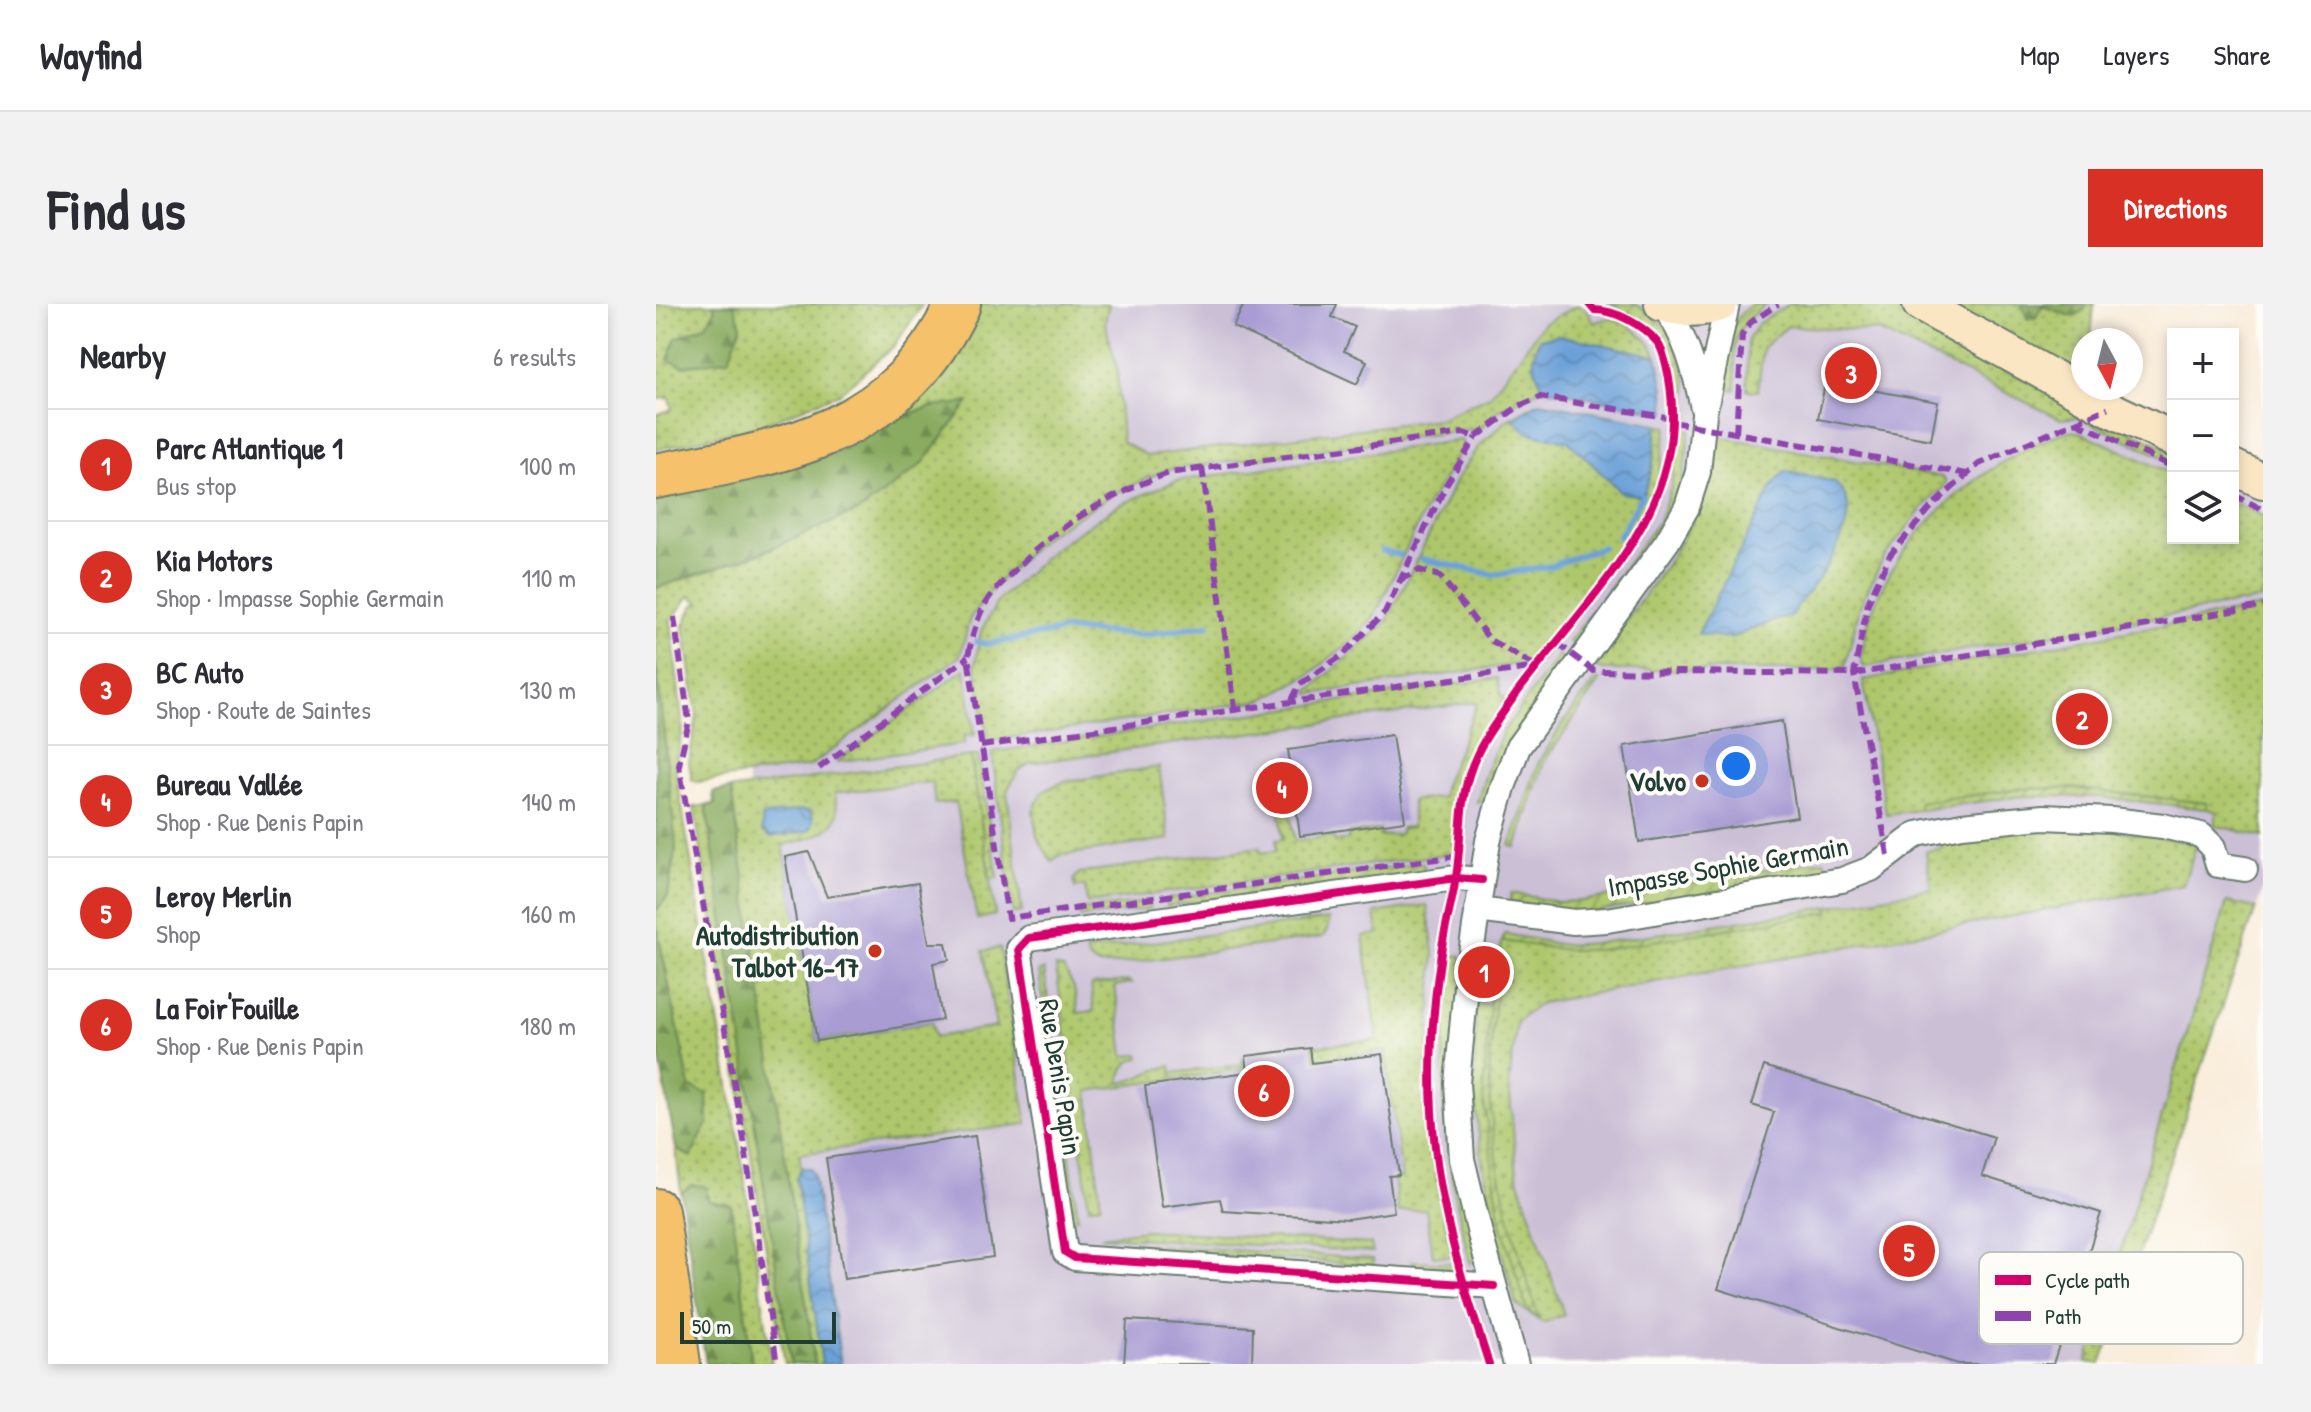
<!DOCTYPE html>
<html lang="en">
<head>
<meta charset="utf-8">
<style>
	:root { --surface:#fff; --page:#f2f2f3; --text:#2b2b33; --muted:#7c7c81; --line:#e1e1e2; --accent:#d93025 }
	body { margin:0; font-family:"Patrick Hand",sans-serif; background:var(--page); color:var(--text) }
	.controls { position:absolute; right:24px; top:24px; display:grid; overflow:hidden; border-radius:0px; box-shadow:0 4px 12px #0003 }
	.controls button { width:72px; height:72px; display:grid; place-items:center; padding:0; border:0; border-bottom:2px solid var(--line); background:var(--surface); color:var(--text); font:40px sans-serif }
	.compass { position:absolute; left:1415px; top:24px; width:72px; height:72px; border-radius:50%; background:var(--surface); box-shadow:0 4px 12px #0003; rotate:173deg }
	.scale { position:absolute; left:24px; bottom:20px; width:156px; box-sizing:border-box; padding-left:8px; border:4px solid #1f3d34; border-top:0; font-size:22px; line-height:28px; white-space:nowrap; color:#1f3d34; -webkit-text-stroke:6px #fdfcf7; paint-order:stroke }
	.you { position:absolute; left:1080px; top:462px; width:28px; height:28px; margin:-20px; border:6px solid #fff; border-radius:50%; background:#1a73e8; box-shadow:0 0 0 12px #1a73e833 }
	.badge { display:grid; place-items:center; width:52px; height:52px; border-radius:50%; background:var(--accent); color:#fff; font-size:26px; font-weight:700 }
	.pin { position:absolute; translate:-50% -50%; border:4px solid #fff; box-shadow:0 2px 8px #0006 }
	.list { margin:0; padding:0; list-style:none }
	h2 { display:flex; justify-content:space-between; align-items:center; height:104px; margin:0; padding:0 32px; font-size:34px }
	h2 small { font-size:26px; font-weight:400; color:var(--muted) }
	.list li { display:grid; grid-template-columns:52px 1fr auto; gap:24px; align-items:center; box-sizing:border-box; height:112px; padding:0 32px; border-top:2px solid var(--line) }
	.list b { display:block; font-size:30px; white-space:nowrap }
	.list p { margin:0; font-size:26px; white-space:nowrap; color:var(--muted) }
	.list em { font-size:26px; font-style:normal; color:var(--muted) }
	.icon { flex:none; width:44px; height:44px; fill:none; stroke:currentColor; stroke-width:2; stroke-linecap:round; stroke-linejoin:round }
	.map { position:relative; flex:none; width:1607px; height:1060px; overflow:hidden; border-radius:0px }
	header { display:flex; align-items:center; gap:48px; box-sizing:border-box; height:112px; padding:0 40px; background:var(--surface); border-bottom:2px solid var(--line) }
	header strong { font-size:38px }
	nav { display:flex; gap:44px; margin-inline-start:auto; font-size:28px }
	.intro { display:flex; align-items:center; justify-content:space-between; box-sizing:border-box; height:192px; padding:0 48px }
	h1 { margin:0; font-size:56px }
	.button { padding:20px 36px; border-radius:0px; background:var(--accent); color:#fff; font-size:28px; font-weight:700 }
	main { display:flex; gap:48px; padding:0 48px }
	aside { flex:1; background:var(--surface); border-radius:0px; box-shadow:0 4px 12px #0003 }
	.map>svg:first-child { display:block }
	.industrial { fill:#cbbfd5 }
	.grass { fill:url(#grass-dots); stroke:#668250; stroke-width:2 }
	.forest { fill:url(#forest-firs); stroke:#54744a; stroke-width:2 }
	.garden { fill:url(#garden-furrows); stroke:#668250; stroke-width:2 }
	.water { fill:url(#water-waves); stroke:#456e86; stroke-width:2 }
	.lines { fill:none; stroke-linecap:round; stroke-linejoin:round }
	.stream { stroke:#6ba0d8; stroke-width:6 }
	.building { fill:#a89cd3 }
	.street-casing { stroke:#6b7b6f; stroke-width:28 }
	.secondary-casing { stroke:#6b7b6f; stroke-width:38 }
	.highway-casing { stroke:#6b7b6f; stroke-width:48 }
	.street { stroke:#fff; stroke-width:24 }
	.secondary { stroke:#fbe6c4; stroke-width:34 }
	.highway { stroke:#f5c16b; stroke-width:44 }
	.quiet { stroke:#8e44ad; stroke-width:6; stroke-dasharray:12 6; stroke-linecap:butt }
	.cycleway-casing { stroke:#fdfcf7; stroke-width:13 }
	.cycleway { stroke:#d6006c; stroke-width:8 }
	.poi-dot { fill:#c8321e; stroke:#fdfcf7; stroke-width:3 }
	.labels { text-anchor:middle; stroke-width:8; stroke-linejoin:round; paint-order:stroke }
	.poi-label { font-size:28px; font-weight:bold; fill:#1f3d34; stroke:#fdfcf7; text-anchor:end }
	.street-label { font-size:28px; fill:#1f3d34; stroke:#fdfcf7 }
	.key { fill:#fdfcf7; stroke:#bac3bc; stroke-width:2 }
	.key-label { font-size:22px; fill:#1f3d34 }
</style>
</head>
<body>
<header>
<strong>Wayfind</strong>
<nav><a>Map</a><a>Layers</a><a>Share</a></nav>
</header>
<div class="intro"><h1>Find us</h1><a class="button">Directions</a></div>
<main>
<aside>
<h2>Nearby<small>6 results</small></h2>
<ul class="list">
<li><span class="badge">1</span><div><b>Parc Atlantique 1</b><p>Bus stop</p></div><em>100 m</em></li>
<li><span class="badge">2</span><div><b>Kia Motors</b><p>Shop · Impasse Sophie Germain</p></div><em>110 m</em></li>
<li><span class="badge">3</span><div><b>BC Auto</b><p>Shop · Route de Saintes</p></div><em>130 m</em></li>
<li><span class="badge">4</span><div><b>Bureau Vallée</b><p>Shop · Rue Denis Papin</p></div><em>140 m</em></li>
<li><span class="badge">5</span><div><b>Leroy Merlin</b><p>Shop</p></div><em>160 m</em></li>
<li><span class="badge">6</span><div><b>La Foir'Fouille</b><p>Shop · Rue Denis Papin</p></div><em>180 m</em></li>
</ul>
</aside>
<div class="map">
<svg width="1607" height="1060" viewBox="0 0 1607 1060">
	<defs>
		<pattern id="grass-dots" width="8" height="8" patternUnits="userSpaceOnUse" patternTransform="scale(2)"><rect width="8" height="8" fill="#aec76c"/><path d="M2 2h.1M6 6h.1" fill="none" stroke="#8da35a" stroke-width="1.8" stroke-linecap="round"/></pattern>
		<pattern id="forest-firs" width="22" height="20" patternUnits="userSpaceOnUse" patternTransform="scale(2)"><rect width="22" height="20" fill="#8aac60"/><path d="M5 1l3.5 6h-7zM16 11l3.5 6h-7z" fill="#708d50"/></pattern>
		<pattern id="garden-furrows" width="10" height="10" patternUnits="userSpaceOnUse" patternTransform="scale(2)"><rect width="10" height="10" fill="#aec76c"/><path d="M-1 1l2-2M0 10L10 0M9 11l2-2" fill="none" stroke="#8da35a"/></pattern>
		<pattern id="water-waves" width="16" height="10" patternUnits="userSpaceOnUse" patternTransform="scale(2)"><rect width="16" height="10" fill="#6ba0d8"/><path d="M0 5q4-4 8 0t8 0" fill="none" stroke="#5784b0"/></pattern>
	</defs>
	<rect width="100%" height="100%" fill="#fdfcf7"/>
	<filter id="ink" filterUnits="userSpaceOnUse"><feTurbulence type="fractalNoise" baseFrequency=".0125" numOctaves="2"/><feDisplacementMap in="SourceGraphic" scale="16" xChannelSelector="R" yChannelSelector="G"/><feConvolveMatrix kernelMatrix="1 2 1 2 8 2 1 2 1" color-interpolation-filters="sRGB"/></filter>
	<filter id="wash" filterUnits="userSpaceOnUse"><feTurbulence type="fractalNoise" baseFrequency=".006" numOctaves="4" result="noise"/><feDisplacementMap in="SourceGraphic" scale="32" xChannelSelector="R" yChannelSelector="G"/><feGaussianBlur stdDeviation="1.8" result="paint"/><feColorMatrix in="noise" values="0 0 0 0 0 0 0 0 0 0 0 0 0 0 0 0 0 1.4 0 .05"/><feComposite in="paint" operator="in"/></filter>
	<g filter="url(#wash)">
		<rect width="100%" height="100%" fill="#f9eddc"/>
		<!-- industrial -->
		<path class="industrial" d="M352 0H1188L1517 152V234H1577V181L1607 196V585L1445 1060H172L62 262 104 249Z"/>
		<!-- grass -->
		<path class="grass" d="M0 0H267L237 43 184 89 103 122 0 146V111L16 105 13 94 0 95Z
			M319 0H453L449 19 461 64 466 138 492 152 783 115 834 92 888 19 922 1 932 7 938 19C942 17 946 15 950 15 968 13 995 37 1001 52L1010 109 887 84 841 107 825 124 510 166 459 189 388 233 342 278 314 314 304 352 154 462 41 478 36 476 33 459 41 411 28 322 36 303 43 298 33 292 15 317 27 425 19 463 84 846 116 1060H96L75 901 53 897 35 881 25 889 20 845 35 852 34 784 0 619V607L12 592 0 365V284L104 249 207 205 267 159 276 103 238 114 303 43Z
			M1133 0H1230L1260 13 1289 32 1314 53 1349 66 1517 147V158L1422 113 1405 115 1223 27 1132 22 1107 43 1102 87 1091 86 1092 35 1103 19Z
			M1289 0H1438L1435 36H1427V80Z
			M883 98 1011 123 1002 177 981 226 883 357 654 390 653 387 730 319 800 176 823 142 851 116Z
			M1022 124 1034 126C1030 153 1027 180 1017 205 998 257 954 300 921 342L913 338 1003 217 1015 183Z
			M1410 127 1424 128 1517 170V234H1577V198L1607 212V295L1208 363 1205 356C1208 340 1210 322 1216 307 1247 222 1328 159 1410 127Z
			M1060 132 1286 173 1290 178 1287 184 1267 203 1227 255 1204 302 1189 362 1177 366H947L936 361C988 290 1052 223 1060 132Z
			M805 136 807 140 804 147 769 206 718 313 695 337 654 370 606 396 333 437 319 360 325 327 342 297 399 244 461 202 520 177Z
			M1607 303V533L1558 521 1561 508 1551 505 1549 499 1412 484 1366 485 1264 498 1263 506 1230 510 1207 376Z
			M902 351 910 357 855 435 831 499 821 498 833 461 847 428Z
			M309 365 319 431 308 432V440L180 458Z
			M841 374 845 392 850 393C835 418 817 444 809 473 803 498 801 524 798 549L431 599 429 582 419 584 418 575 423 569 603 543 605 549 620 547V536L627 535 624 508H634L639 537 677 532 679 538 692 536V530L723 526 725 532 744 530 745 524 756 523V497L787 493V484L822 398 374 459 362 467 351 487 366 608 357 609 336 448Z
			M315 452 339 611 321 615 300 498 279 500 276 478 179 489C179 495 181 503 181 509 178 531 144 537 127 541L161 737 276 718 279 733 340 723 327 647 344 644 371 820 143 850 172 1060H129L38 503 58 500 57 488Z
			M503 463 513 535 402 552 396 558 381 533 377 507 387 487 407 478Z
			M1367 524 1457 526 1541 539 1527 581 885 699 861 717 853 780 861 871 908 1011 886 1019 860 1000 842 934 826 856 818 789 820 699 833 700 837 658 843 657 846 637 911 646 1173 608 1172 603 1275 584 1270 547 1287 544 1283 535Z
			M1571 598 1600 604 1445 1060 1431 1058Z
			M771 601 778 649 772 756 774 838 796 952H777L770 905 742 908 738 876 746 873 729 747 660 755 657 742 722 736 707 632 722 630 719 609Z
			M673 615 672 624 667 633 463 660C445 662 437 665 429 647Z
			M795 651 805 652 821 950 814 960C808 929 799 897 794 864 783 793 787 722 795 651Z
			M400 663 408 665 418 683 422 709 438 707 435 681 471 677 475 679 459 682 468 752 483 751 484 754C470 757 465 765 464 779 484 776 493 766 515 762L516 769 586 761V752L589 765 432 787 445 901 433 903Z
			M490 926 715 940 717 948 445 932Z
			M467 939 717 955 718 961 467 945Z
			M755 957 799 959 798 964H760Z"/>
		<!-- forest -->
		<path class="forest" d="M57 0H78L85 22 73 55 28 62 12 56 20 34 49 22 59 6Z
			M1366 0H1430L1428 6 1418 13 1386 2 1379 15H1371Z
			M313 98 267 159 207 205 104 249 0 284V193L110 171 190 144 238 114 276 103Z
			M0 357 20 542 12 592 0 607Z
			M75 485 159 1060H135L50 502 59 500 57 488Z
			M0 619 34 783 51 790 52 818 35 853 20 845 0 734Z
			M35 881 49 882 53 897 75 901 96 1060H50L25 889Z"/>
		<!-- garden -->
		<path class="garden" d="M951 0H980L1015 27 1030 74 1033 114 1024 113C1016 55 1015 21 951 0Z
			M1095 0H1111C1071 27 1079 42 1080 86L1065 85C1069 48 1065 25 1095 0Z
			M939 376H944L887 460 860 543 854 542 882 460 904 424Z
			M315 452H322L342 574 334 575Z
			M1412 484 1550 499 1551 505 1444 493 1366 492 1263 506V498L1366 485Z
			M1168 556 1175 568 931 609 854 598 855 589 902 598 926 597Z
			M767 559 769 569 511 602 510 595Z
			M492 598 494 605 424 614 423 606Z
			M1171 603 1174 608 943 646H911L846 637 849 630 908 641 943 639Z
			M843 657C840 699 831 752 834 793 838 870 860 942 883 1015L871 1006 844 916 827 791 837 658Z
			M388 666 422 914H415L383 667Z"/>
		<!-- water -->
		<path class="water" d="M902 31 1001 52 1008 85 1010 109 887 84C878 65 873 54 884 35Z
			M883 98 1001 120C999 146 998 169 986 192L966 189 912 137 872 129 857 115Z
			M1129 167 1179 178C1182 183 1188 188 1190 194 1201 217 1169 268 1154 286 1146 296 1141 300 1137 312L1126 314 1074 334 1042 330 1116 183Z
			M145 506 154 507C159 516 158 520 152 527L114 533 106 527V512Z
			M145 864H154L158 871 185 1060H166L140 874Z"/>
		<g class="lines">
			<!-- stream -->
			<path class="stream" d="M963 233 986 192
				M726 247 744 251
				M766 255 838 271 895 262 946 243
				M321 338 331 340 410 326 487 331 553 321"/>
		</g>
		<g id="blocks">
			<!-- building -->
			<path class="building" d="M588 0H681L676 13 699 23 688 47 711 57 701 80 577 23Z
				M1170 74 1194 78 1193 82 1282 98 1275 136 1162 115Z
				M1126 417 1141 513 983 538 968 442Z
				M736 431 749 517 644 532 632 446Z
				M153 548 171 593 262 579 273 639H290L293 656 277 659 286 716 161 737 129 553Z
				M654 744 656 759 726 750 743 871 733 872 738 908 692 915 567 907 564 895 506 903 489 782 592 768 590 752Z
				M1108 762 1338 833 1326 872 1445 909 1397 1060H1302L1062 985 1118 808 1096 801Z
				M319 832 337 953 188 975 170 854Z
				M471 1016 597 1023 596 1060H468Z"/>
		</g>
	</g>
	<g filter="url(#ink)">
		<use href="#blocks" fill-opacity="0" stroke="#6b7b6f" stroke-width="2"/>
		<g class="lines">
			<defs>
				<path id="street" d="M1007 1C1030 31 1039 67 1047 104
					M826 576 800 574 373 634 363 645 409 948 419 954 838 982
					M821 606 918 618 951 616 1186 576 1215 565 1261 530 1306 521 1387 513 1456 516 1507 522 1545 531 1557 543 1562 561 1589 565
					M860 1060 824 930 806 855 801 779 810 682 832 537 847 483 862 443 1011 238 1031 203 1042 168 1048 110 1071 0"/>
				<path id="secondary" d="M1006 0C1026 6 1044 7 1064 0
					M1264 0 1452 104 1517 135
					M1577 163 1607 177"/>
				<path id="highway" d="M0 172C128 148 241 131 302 0
					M0 907 22 1060"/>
			</defs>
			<!-- street casing -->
			<use href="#street" class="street-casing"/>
			<!-- secondary casing -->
			<use href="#secondary" class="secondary-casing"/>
			<!-- highway casing -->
			<use href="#highway" class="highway-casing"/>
			<!-- street -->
			<use href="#street" class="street"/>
			<!-- secondary -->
			<use href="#secondary" class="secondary"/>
			<!-- highway -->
			<use href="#highway" class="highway"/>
			<!-- quiet -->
			<path class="quiet" d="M1017 118 1311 170
				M1420 118 1517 163
				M1080 129 1086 31 1094 19 1122 0
				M546 163 579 404
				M1577 191 1607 205
				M744 276 763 266 784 272 834 336 881 363
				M18 313 33 417 23 461 88 836 121 1060
				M901 339 938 367 1198 370 1607 302
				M636 396 644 380 687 351 729 308 791 179 820 133
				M325 442 881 363
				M163 464 312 353
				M1232 551 1198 370 1212 299 1234 251 1277 201 1323 160 1452 104
				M802 552 352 614 312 353C316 332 321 313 332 295 339 285 349 276 357 268 400 222 454 190 513 169L807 129 820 133 863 102 884 93 1017 114"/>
			<defs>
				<path id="cycleway" d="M826 576 800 574 373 634 363 645 409 948 419 954 838 982
					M833 1060C810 989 787 918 779 843 772 782 775 717 784 656 787 630 795 604 799 579 806 543 802 506 813 471 822 441 841 417 858 393 932 291 1044 201 1010 60 1008 52 1006 44 1001 38 987 21 959 6 938 6L933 0"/>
			</defs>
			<!-- cycleway casing -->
			<use href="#cycleway" class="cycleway-casing"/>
			<!-- cycleway -->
			<use href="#cycleway" class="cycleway"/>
		</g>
	</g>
	<!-- markers -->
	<g class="poi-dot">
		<circle cx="1046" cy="477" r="8"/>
		<circle cx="219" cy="647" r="8"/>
	</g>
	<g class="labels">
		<!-- poi labels -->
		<g class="poi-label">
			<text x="1030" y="487">Volvo</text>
			<text x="203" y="641">Autodistribution<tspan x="203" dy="32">Talbot 16-17</tspan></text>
		</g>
		<!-- street labels -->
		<g class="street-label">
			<text transform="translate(1072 562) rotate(-10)" y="10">Impasse Sophie Germain</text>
			<text transform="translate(405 773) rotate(81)" y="10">Rue Denis Papin</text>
		</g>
	</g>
	<!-- legend -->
	<rect x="1323" y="948" width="264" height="92" rx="12" class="key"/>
	<rect x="1339" y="971" width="36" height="10" fill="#d6006c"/>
	<rect x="1339" y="1007" width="36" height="10" fill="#8e44ad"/>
	<g class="key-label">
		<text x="1389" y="984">Cycle path</text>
		<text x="1389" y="1020">Path</text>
	</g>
</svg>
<div class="controls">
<button>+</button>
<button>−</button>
<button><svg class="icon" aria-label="layers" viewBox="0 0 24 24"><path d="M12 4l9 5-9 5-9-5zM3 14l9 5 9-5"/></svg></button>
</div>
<svg class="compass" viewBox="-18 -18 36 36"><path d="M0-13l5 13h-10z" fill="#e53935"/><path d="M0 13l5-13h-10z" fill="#7c7c81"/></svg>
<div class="scale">50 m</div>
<div class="you"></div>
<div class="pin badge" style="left:828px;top:668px">1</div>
<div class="pin badge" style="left:1426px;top:415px">2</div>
<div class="pin badge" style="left:1195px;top:69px">3</div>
<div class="pin badge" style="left:626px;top:484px">4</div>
<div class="pin badge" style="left:1253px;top:947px">5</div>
<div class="pin badge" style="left:608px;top:787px">6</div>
</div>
</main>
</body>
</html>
